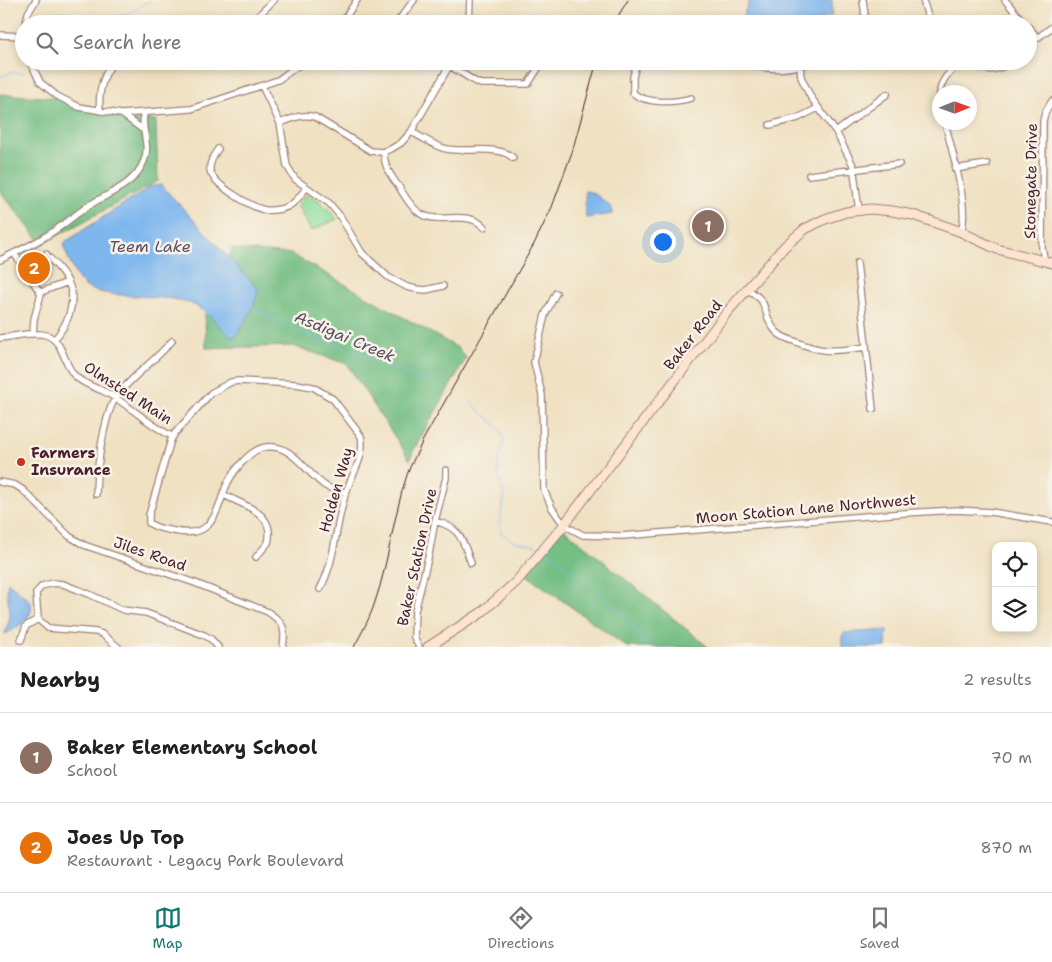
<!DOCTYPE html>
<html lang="en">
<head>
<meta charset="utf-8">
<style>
	:root { --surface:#fff; --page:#f2f2f2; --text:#202124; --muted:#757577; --line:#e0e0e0; --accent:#0f766e }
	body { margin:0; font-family:"Shantell Sans",sans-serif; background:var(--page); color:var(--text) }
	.controls { position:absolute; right:15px; bottom:15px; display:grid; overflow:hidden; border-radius:10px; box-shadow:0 2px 8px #0003 }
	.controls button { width:45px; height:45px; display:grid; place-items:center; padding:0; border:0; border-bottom:1px solid var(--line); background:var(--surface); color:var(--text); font:25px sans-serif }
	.compass { position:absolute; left:932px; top:85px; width:45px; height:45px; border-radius:50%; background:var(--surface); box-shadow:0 2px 8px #0003; rotate:89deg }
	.you { position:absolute; left:662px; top:241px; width:18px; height:18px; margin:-12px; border:4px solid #fff; border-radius:50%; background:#1a73e8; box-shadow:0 0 0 8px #1a73e833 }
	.badge { display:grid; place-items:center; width:32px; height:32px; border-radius:50%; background:var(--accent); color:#fff; font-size:16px; font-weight:700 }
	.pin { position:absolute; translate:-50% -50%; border:2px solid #fff; box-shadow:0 1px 5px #0006 }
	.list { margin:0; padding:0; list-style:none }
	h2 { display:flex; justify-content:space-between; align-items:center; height:65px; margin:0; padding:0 20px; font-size:21px }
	h2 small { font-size:16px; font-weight:400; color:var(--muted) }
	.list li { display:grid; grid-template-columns:32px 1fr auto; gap:15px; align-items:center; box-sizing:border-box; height:90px; padding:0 20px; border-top:1px solid var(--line) }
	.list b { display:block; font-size:19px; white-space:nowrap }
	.list p { margin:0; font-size:16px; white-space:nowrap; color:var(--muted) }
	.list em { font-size:16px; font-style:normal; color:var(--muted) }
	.icon { flex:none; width:28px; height:28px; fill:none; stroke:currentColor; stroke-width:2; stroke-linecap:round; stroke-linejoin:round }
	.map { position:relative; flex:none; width:1052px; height:647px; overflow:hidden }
	.search { position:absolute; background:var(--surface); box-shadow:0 2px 8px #0003; left:15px; right:15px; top:15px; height:55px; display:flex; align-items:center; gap:12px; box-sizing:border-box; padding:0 18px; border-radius:28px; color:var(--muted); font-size:19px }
	.sheet { height:245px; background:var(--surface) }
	nav { display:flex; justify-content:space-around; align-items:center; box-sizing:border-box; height:70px; border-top:1px solid var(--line); background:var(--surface); font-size:14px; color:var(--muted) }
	nav a { display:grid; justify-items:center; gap:2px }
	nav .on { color:var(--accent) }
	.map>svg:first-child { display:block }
	.green { fill:#91df9d; stroke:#6e7f64 }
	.forest { fill:#74be84; stroke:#5f6e58 }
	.water { fill:#7eb7ee; stroke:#646b8c }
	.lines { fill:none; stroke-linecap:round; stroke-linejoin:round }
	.stream { stroke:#7eb7ee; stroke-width:1 }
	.minor-casing { stroke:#9d8076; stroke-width:8 }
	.secondary-casing { stroke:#9d8076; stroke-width:11 }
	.minor { stroke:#fff; stroke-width:5.5 }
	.secondary { stroke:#fde4d1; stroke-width:9 }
	.rail { stroke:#4a1f2b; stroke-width:1 }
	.poi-dot { fill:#c8321e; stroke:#f7f3e8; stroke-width:2 }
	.labels { text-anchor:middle; stroke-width:5; stroke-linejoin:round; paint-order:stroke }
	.street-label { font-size:15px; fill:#4a1f2b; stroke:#f7f3e8 }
	.poi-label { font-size:15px; font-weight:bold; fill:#4a1f2b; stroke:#f7f3e8; text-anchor:start }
	.water-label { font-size:16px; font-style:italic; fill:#5a4d66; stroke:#f7f3e8 }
</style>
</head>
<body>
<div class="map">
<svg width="1052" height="647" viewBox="0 0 1052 647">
	<rect width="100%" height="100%" fill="#f7f3e8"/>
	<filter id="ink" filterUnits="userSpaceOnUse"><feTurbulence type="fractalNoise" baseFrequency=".02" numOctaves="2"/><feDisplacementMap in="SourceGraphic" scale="10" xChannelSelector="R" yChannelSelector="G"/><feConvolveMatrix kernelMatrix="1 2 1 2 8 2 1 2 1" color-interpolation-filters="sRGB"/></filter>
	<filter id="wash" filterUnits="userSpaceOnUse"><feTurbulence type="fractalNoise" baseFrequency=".0096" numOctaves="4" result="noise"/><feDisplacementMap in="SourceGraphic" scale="20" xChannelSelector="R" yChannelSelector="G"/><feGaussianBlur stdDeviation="1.12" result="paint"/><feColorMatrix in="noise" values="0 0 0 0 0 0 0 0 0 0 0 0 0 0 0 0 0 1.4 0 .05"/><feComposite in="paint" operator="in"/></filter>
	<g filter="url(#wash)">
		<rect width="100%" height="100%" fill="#f0e1c2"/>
		<!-- green -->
		<path class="green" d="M306 195C318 195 329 211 337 219L311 231 297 205Z"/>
		<!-- forest -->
		<path class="forest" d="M0 94 58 98 96 111 156 121 158 181 42 244 0 191Z
			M232 249 291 254 458 348 466 358 413 451 410 460 347 364 293 346 206 348 205 314 239 300 223 275Z
			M563 528 708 647H627L524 573Z"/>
		<!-- water -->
		<path class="water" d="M750 0H832V15L808 24H749L743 16Z
			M161 185 258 289C257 305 244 322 236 336L231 337C218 325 206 310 190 303 165 293 96 300 83 284 73 274 69 259 64 247L65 242 150 187Z
			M585 191C594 191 605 202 612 208V214L586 218Z
			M8 582C12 586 28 599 30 601 37 616 16 629 5 634 6 627 10 621 10 615 10 602 5 596 8 582Z
			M887 630 886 647H842V636L844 633Z"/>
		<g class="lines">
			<!-- stream -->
			<path class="stream" d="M40 24C57 0 81 20 102 19 118 19 138 9 150 0
				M0 77C8 73 12 70 21 74L24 72
				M252 308 299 331 402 371 417 379 431 381
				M471 401C480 415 499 422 504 439 502 452 497 458 498 473 498 482 505 490 504 500 502 512 497 521 502 534L513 541 533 545 540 548
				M548 552C557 556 564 564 572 570 600 593 628 617 648 647"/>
		</g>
	</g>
	<g filter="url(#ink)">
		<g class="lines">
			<defs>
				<path id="minor" d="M863 0 866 24
					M923 0 927 14 933 24
					M1005 0 1025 24
					M26 24 28 13 36 0
					M250 24 274 0
					M341 24 357 0
					M396 24 414 0
					M469 24 470 0
					M1028 27 1037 37
					M0 35 23 36
					M1028 45 1052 27
					M30 61 40 82 57 96 79 107 121 114 191 109 278 80 304 61
					M637 61 633 77V93C646 104 675 103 691 98
					M742 61C764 72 792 70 815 61
					M967 61C982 71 996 74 1011 61
					M368 64 369 61
					M450 66 476 82 481 84H528L539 67 540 61
					M800 66 801 77 810 96 836 132 853 165 859 211
					M262 86 280 123 287 166 295 179 329 203 340 216 362 253 388 277 407 287 416 289 426 290 443 286
					M940 95C939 80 952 70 962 61
					M100 111C98 92 102 76 114 61
					M123 115 142 129
					M945 122C951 149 970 208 961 232
					M280 123C293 119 301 113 315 117L371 151 382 152 391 149 401 143 411 132 452 61
					M770 125 798 118 818 108
					M411 132C423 137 435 147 447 149 465 153 500 144 513 158
					M836 132 887 94
					M218 149C214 155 209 162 210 170 212 184 251 207 265 210 270 211 275 210 280 209 292 207 299 198 306 188
					M384 152C384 166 390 175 399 187 405 196 411 208 421 214 440 225 467 209 484 227
					M955 169 987 164
					M809 175 899 164
					M14 253 41 294 34 319 33 334
					M46 254C53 262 63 271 68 282 78 302 67 325 54 340
					M0 260C14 253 28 247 41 239 58 230 72 217 88 206 108 193 134 186 144 161 151 145 140 129 144 113
					M1045 262 1042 248 1043 121 1045 113 1052 101
					M857 263 873 409
					M747 289C771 304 760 306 772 326 777 335 785 338 794 341 825 354 834 351 866 347
					M41 292 68 282
					M556 293 545 315 534 362 542 395 544 490 552 508 564 525 583 535 622 536 904 513 956 510 991 512 1052 522
					M0 338C14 337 32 331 46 335 63 340 64 364 74 375 82 384 95 387 105 392 129 404 148 425 172 436
					M0 482 15 485 23 490 69 536 84 545 195 583 268 612C284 623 286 628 283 647
					M96 494C96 473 104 412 117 396 133 375 155 361 172 341
					M224 495C245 506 276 513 268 543L256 557
					M435 521C461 528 462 539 471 563
					M320 589C335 562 335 529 344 499 349 477 366 459 361 436L333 399 313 387 296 384 239 381 231 382 211 393 175 433 171 440 149 515V523C156 529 166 529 174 531 210 539 215 517 225 489 230 475 249 449 266 447 293 444 304 471 324 485 331 490 338 491 345 492
					M21 640 26 626 38 619
					M118 647 102 634 96 632 48 628 38 619 36 593 42 586 53 583 63 584 89 594 123 610 146 613 204 635 211 639 218 647
					M419 647 414 637 415 611 429 554 435 521 446 478V470"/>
				<path id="secondary" d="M428 647 481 613 516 582 564 525 728 311 785 246 805 229 825 219 846 212 871 209 892 211 913 215 959 231 997 249 1052 263"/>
			</defs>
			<!-- minor casing -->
			<use href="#minor" class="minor-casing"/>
			<!-- secondary casing -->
			<use href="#secondary" class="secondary-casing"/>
			<!-- minor -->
			<use href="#minor" class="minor"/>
			<!-- secondary -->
			<use href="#secondary" class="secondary"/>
			<!-- rail -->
			<path class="rail" d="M613 24 628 0
				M354 647C362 632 370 618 375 602 389 561 393 517 407 475 411 463 418 452 423 440L534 244 552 207 572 152 597 61"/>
		</g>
	</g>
	<!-- markers -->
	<circle class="poi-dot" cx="21" cy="462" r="5"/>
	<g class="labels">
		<!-- street labels -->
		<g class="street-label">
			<text transform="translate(1031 181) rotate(-89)" y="5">Stonegate Drive</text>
			<text transform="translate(693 335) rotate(-52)" y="5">Baker Road</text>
			<text transform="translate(128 393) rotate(33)" y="5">Olmsted Main</text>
			<text transform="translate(336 490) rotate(-74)" y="5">Holden Way</text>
			<text transform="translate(806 509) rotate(-5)" y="5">Moon Station Lane Northwest</text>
			<text transform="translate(150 554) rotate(19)" y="5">Jiles Road</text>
			<text transform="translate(417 557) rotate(-78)" y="5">Baker Station Drive</text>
		</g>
		<!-- poi labels -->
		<g class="poi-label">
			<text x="31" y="458">Farmers<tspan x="31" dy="17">Insurance</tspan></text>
		</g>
		<!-- water labels -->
		<g class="water-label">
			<text x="150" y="252">Teem Lake</text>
			<text transform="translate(345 336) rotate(23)" y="6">Asdigai Creek</text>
		</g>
	</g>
</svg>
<div class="controls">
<button><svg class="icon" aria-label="locate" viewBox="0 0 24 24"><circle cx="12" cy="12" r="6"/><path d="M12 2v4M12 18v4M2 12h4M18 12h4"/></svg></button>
<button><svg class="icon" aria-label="layers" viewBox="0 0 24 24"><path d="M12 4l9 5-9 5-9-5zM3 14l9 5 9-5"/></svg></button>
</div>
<svg class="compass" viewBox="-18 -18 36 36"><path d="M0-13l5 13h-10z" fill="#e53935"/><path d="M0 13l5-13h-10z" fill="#757577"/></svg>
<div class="you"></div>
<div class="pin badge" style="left:708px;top:226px;background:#8d6e63">1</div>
<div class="pin badge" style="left:34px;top:268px;background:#e8710a">2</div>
<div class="search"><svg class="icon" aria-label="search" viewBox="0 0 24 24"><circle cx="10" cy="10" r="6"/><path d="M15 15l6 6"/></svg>Search here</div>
</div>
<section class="sheet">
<h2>Nearby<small>2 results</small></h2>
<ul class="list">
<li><span class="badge" style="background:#8d6e63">1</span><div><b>Baker Elementary School</b><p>School</p></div><em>70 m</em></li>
<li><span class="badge" style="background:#e8710a">2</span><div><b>Joes Up Top</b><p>Restaurant · Legacy Park Boulevard</p></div><em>870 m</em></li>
</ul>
</section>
<nav>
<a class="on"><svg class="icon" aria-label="map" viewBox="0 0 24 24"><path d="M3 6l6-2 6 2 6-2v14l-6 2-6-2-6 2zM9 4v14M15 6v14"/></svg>Map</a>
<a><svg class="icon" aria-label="directions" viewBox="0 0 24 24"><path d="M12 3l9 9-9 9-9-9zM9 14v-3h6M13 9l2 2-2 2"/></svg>Directions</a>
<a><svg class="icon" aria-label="saved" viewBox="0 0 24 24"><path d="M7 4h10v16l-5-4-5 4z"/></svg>Saved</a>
</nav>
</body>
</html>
